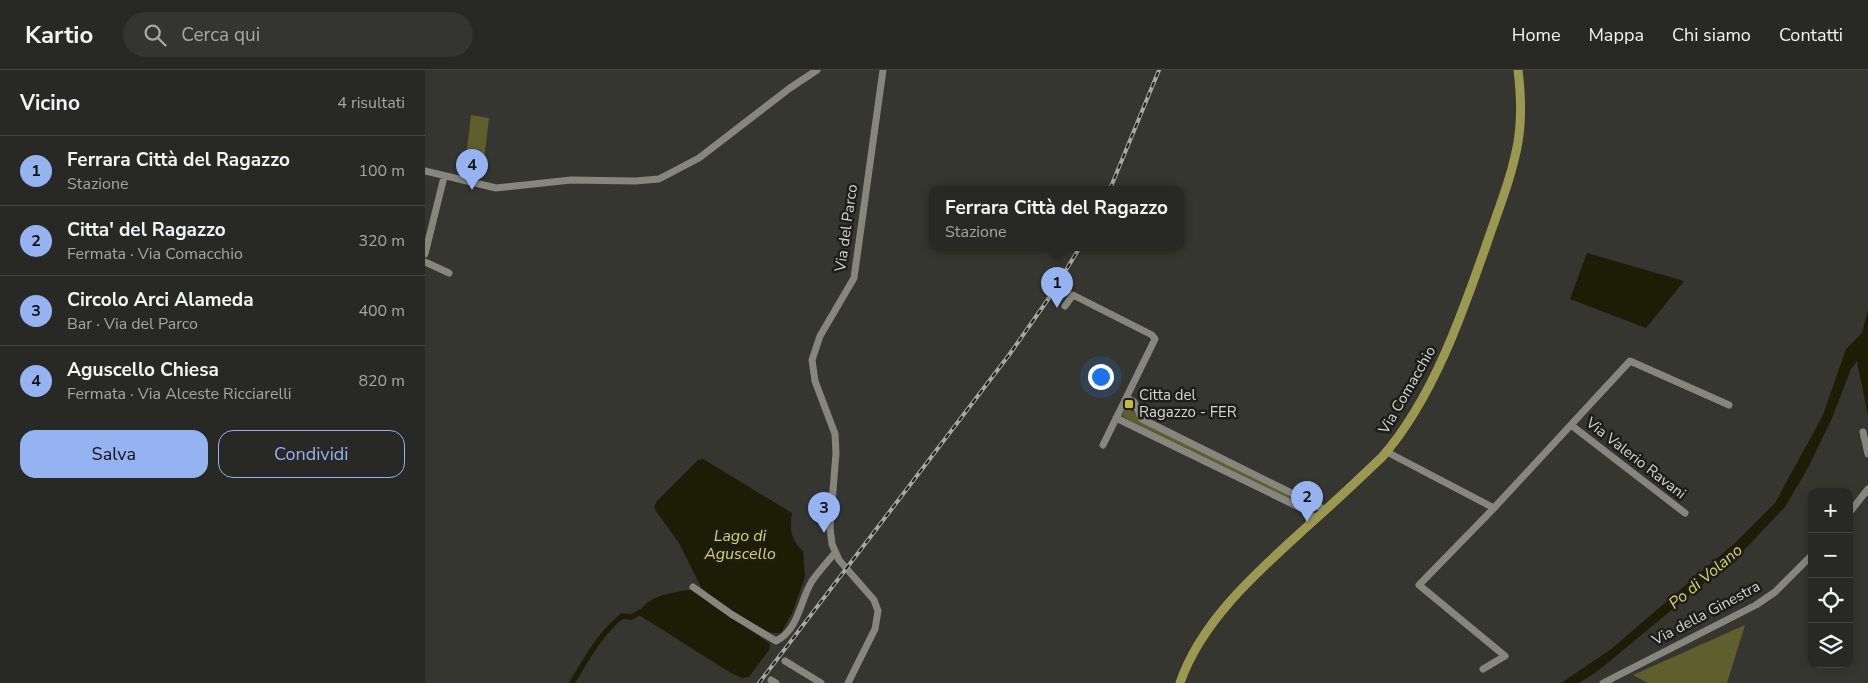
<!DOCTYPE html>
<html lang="it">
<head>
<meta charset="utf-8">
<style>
	:root { --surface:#282824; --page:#343431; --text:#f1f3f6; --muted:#a5a6a6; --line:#444441; --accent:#95b2f1 }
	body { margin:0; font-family:"Nunito Sans",sans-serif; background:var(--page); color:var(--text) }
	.controls { position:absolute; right:15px; bottom:15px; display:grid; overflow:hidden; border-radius:10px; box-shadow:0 2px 8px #0003 }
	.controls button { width:45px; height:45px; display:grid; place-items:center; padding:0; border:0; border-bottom:1px solid var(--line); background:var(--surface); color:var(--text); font:25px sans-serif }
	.you { position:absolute; left:675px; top:306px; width:18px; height:18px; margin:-12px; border:4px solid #fff; border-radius:50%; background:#1a73e8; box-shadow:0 0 0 8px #1a73e833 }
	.badge { display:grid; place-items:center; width:32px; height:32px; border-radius:50%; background:var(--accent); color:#111; font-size:16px; font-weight:700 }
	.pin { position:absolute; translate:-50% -41px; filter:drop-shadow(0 1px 2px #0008) }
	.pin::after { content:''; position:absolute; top:26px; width:18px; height:15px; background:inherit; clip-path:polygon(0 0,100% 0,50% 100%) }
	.popup { position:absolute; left:504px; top:116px; width:255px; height:65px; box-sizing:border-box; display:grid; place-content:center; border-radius:10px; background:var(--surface); filter:drop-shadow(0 1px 4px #0005); font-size:16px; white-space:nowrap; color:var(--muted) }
	.popup b { font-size:19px; color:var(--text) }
	.popup::after { content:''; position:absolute; left:50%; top:100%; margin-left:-10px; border:10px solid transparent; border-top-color:var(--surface) }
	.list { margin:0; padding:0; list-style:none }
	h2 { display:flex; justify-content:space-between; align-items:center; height:65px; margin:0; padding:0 20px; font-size:21px }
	h2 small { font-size:16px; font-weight:400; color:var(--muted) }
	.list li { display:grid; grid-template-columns:32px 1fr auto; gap:15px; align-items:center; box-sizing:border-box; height:70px; padding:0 20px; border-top:1px solid var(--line) }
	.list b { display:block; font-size:19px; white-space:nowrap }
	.list p { margin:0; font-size:16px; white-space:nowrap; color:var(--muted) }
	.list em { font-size:16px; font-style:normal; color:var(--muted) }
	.actions { display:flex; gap:10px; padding:15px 20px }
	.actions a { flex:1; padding:11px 0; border:1px solid var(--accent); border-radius:15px; text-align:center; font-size:18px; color:var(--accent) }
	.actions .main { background:var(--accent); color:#111 }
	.icon { flex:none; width:28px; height:28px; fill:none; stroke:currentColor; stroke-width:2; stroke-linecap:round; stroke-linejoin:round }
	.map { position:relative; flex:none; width:1443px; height:613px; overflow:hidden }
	header { display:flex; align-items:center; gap:30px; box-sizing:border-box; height:70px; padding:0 25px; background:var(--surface); border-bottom:1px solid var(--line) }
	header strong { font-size:24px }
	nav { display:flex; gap:28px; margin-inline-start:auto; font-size:18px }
	.search { width:350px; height:45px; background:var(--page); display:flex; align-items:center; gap:12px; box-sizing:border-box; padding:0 18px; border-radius:28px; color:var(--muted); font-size:19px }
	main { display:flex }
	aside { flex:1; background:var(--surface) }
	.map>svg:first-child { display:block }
	.green { fill:#5f5e2d }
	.water { fill:#1d1c04 }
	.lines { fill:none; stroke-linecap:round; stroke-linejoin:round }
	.canal { stroke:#1d1c04; stroke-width:5.5 }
	.minor { stroke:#86867f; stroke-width:7 }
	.major { stroke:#9b9950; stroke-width:9 }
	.rail-casing { stroke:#a7a7a3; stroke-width:4 }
	.rail { stroke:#1d1d1a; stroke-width:2; stroke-dasharray:5.5; stroke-linecap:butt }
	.poi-dot { fill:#c2bd3f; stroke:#1d1d1a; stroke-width:2 }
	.labels { text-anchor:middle; stroke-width:5; stroke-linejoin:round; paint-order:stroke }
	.street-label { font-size:15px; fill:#d7d7d4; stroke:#1d1d1a }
	.poi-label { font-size:15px; fill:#d7d7d4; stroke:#1d1d1a; text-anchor:start }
	.water-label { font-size:16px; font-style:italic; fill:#d8d46a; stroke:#1d1d1a }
</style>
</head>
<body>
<header>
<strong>Kartio</strong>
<div class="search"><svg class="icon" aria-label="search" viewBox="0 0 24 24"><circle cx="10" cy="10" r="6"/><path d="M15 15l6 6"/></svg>Cerca qui</div>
<nav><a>Home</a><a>Mappa</a><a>Chi siamo</a><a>Contatti</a></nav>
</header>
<main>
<aside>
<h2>Vicino<small>4 risultati</small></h2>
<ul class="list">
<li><span class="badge">1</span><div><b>Ferrara Città del Ragazzo</b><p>Stazione</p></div><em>100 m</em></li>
<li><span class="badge">2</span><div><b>Citta' del Ragazzo</b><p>Fermata · Via Comacchio</p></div><em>320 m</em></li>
<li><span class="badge">3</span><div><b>Circolo Arci Alameda</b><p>Bar · Via del Parco</p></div><em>400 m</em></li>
<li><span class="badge">4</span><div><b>Aguscello Chiesa</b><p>Fermata · Via Alceste Ricciarelli</p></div><em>820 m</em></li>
</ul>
<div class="actions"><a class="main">Salva</a><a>Condividi</a></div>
</aside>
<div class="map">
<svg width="1443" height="613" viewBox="0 0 1443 613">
	<rect width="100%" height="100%" fill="#363630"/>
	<!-- green -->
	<path class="green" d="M46 45 64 48 57 108 39 106Z
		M701 337 709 342 715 349 886 434 884 439 706 351 697 346Z
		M1320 555 1302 613H1223L1208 605Z"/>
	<!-- water -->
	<path class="water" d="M1162 183 1259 211 1221 258 1145 229Z
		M1443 239V346L1432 291 1426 299 1407 348 1384 396 1360 437 1319 480 1174 600 1154 613H1136L1185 580 1310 473 1350 433 1398 345 1421 279 1437 263Z
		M278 389 367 443C364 458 366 471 378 481L380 507 367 543 356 563H348L334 559 277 519 254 473 231 441 229 437 232 431 273 390Z
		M268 520 345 574 344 580 324 607 317 608 306 603 214 545C218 526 251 521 268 520Z"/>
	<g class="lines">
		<!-- canal -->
		<path class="canal" d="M147 613C162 588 174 565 197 546L207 547 215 542"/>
		<!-- minor -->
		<path class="minor" d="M0 101 71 118 146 110 210 111 234 109 274 88 365 18 392 0
			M0 184 19 107
			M0 192 24 203
			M640 236 648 225 727 265 730 269 678 375
			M701 328 709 332 717 349 901 440
			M691 348 882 441 891 449
			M1146 355 1260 443
			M1438 362 1443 384
			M962 382 1069 438 1205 291 1304 335
			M1424 443 1443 419
			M268 517 306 544 351 571C374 560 375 530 387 511 394 501 402 492 410 483
			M360 591 396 613
			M1058 599 1080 586 994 515 1069 438
			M346 610 351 613
			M423 613 450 559 453 541 449 530 414 490 407 474 405 458 411 383 410 364 390 311 387 290 395 266 429 208 458 0
			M1178 613 1331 535 1350 522 1387 485"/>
		<!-- major -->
		<path class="major" d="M755 613C777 548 838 497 887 452 911 431 934 409 957 387 1008 329 1038 242 1063 170 1074 138 1087 106 1093 72 1097 48 1096 24 1093 0"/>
		<defs>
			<path id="rail" d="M685 119 734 0
				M334 613 584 285 624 228 655 177"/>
		</defs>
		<!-- rail casing -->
		<use href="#rail" class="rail-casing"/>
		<!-- rail -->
		<use href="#rail" class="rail"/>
	</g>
	<!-- markers -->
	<rect class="poi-dot" x="699" y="329" width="10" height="10" rx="2.5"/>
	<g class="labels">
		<!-- street labels -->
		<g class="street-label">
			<text transform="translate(421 158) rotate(-82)" y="5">Via del Parco</text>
			<text transform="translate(982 320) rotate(-60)" y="5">Via Comacchio</text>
			<text transform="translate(1211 388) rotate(38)" y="5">Via Valerio Ravani</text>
			<text transform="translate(1281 543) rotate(-28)" y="5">Via della Ginestra</text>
		</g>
		<!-- poi labels -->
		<g class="poi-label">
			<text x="714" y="330">Citta del<tspan x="714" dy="17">Ragazzo - FER</tspan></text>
		</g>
		<!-- water labels -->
		<g class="water-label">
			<text x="315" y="471">Lago di<tspan x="315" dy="18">Aguscello</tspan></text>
			<text transform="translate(1280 506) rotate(-40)" y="6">Po di Volano</text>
		</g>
	</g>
</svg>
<div class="controls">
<button>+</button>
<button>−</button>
<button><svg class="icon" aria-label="locate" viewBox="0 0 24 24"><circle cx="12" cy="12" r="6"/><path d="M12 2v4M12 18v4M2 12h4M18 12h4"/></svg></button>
<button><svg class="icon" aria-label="layers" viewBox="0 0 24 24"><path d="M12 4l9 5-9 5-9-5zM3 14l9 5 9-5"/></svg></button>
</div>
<div class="you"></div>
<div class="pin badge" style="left:632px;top:238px">1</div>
<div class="popup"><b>Ferrara Città del Ragazzo</b>Stazione</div>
<div class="pin badge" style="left:882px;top:452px">2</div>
<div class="pin badge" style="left:399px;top:463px">3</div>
<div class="pin badge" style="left:47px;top:120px">4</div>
</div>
</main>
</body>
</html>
